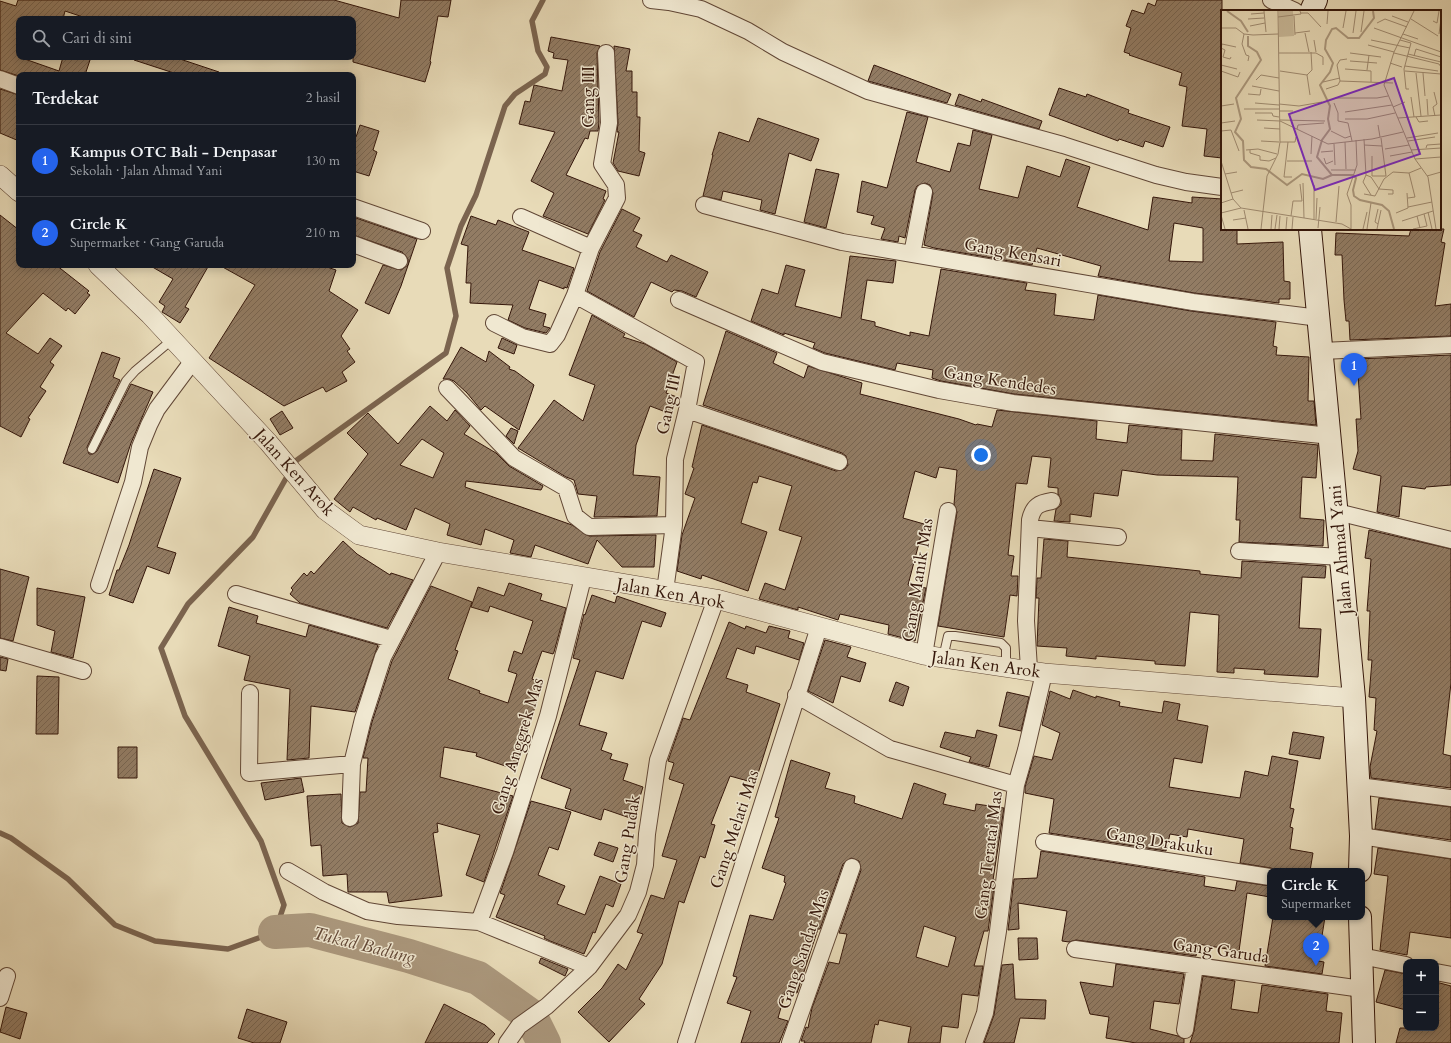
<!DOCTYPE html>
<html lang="id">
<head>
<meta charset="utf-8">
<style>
	:root { --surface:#171b24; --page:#242831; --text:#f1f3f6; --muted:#9ea1a6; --line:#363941; --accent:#2563eb }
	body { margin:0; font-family:Cardo,serif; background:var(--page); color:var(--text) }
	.controls { position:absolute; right:12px; bottom:12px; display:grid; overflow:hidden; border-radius:8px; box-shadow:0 2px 10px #0003 }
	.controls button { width:36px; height:36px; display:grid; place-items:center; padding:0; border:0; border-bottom:1px solid var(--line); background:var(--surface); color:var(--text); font:20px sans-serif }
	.you { position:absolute; left:981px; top:455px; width:14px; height:14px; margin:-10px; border:3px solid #fff; border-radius:50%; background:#1a73e8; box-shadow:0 0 0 6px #1a73e833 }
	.badge { display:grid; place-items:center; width:26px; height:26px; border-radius:50%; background:var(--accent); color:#fff; font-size:13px; font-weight:700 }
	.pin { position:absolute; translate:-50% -33px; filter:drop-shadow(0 1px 2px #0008) }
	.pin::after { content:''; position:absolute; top:21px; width:14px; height:12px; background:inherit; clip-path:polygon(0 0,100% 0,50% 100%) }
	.popup { position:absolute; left:1267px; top:868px; width:98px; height:52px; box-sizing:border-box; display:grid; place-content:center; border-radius:8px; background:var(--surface); filter:drop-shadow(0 1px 3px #0005); font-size:13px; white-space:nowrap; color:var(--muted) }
	.popup b { font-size:15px; color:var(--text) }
	.popup::after { content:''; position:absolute; left:50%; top:100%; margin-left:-8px; border:8px solid transparent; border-top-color:var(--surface) }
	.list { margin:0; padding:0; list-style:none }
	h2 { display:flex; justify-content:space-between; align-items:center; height:52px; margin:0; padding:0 16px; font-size:17px }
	h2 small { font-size:13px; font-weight:400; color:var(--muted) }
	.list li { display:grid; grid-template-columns:26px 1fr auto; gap:12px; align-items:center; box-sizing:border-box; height:72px; padding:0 16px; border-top:1px solid var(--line) }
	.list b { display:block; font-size:15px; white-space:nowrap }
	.list p { margin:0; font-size:13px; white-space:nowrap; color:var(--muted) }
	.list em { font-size:13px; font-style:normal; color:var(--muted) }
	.icon { flex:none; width:22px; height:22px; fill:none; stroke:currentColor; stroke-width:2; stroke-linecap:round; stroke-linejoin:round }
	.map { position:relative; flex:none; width:1451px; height:1043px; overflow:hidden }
	.search { position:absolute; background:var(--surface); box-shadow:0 2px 10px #0003; left:16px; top:16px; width:340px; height:44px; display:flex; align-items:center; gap:10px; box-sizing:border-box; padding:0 14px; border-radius:8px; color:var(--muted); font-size:15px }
	.panel { position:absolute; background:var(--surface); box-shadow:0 2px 10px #0003; left:16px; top:72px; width:340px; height:196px; border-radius:8px }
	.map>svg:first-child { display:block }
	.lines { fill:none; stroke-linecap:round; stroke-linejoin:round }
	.stream { stroke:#7b644f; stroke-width:5.5 }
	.river { stroke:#ab987d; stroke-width:34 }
	.building { fill:url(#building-hatch); stroke:#34160a; fill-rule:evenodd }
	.service-casing { stroke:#614736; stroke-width:10 }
	.minor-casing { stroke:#614736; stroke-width:18 }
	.tertiary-casing { stroke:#614736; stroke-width:20 }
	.secondary-casing { stroke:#34160a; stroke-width:24 }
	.service { stroke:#f0e8d1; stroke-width:8 }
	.minor { stroke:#f0e8d1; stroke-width:16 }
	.tertiary { stroke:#f0e8d1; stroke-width:19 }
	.secondary { stroke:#f0e8d1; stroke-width:22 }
	.labels { text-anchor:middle; stroke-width:3; stroke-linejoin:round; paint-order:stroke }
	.street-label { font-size:17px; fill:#34160a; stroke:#f0e8d1 }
	.water-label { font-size:18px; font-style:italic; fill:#644a38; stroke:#f0e8d1 }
	.inset-river { fill:none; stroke:#ab987d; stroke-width:2 }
	.inset-road { fill:none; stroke:#a08c72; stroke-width:1 }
	.view { fill:#7b2cbf; fill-opacity:0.15; stroke:#7b2cbf; stroke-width:2 }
	.inset-edge { fill:none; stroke:#34160a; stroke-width:2 }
</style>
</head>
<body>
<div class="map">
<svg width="1451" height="1043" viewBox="0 0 1451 1043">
	<defs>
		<pattern id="building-hatch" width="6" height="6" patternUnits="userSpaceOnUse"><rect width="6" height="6" fill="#927c64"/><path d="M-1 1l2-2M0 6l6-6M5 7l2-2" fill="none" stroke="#786551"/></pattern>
	</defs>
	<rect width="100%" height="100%" fill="#e8dbb8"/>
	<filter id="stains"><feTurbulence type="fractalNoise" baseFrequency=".005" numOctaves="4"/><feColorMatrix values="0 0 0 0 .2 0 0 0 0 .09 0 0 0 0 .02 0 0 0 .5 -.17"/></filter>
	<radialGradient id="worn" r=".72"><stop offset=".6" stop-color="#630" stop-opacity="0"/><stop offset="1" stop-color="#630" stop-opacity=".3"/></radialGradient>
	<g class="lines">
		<!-- stream -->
		<path class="stream" d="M293 466 297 460 446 353 456 316 447 268 461 226 476 195 505 106 515 94 545 74 547 67 538 51 532 21 543 0
			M0 833 11 838 68 879 115 925 155 941 228 949 275 932 284 905 261 841 185 716 161 648 188 604 253 537 289 473"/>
		<!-- river -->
		<path class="river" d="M275 932 310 930 409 956 478 978 530 1015 544 1043"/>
	</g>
	<!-- building -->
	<path class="building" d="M18 0H334L399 18 401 0H451L448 17 438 16 430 61 431 62 425 82 353 62V19H89L65 11 63 19H19V57L59 71 63 57H81L90 60 85 75 19 76 0 70V1L16 6Z
		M1157 0H1222V158L1204 156 1207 129 1182 126 1187 87 1179 85 1182 73 1129 55 1130 54 1124 52 1131 28 1126 26 1132 10 1144 14 1148 3 1155 6Z
		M551 37 600 46 597 53 599 122 598 131H590L588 139 585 138 566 175 606 191 603 199 605 200 588 234 543 216 554 193 531 181 555 132 519 124 525 101 530 102 534 85 562 91 568 60 553 58 554 53 548 51Z
		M614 46 630 49 626 71H632V92H637V117H640L639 151 645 153 639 176 618 171 613 163 619 132H617L618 123Z
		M135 57H174L219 72V75H180L134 60Z
		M874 65 951 94 947 103 868 81Z
		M1059 88 1086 97 1087 94 1129 110 1128 113 1170 127 1163 147 1145 141 1143 147 1119 139 1118 141 1049 115Z
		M0 89 19 95V141L0 133Z
		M959 94 981 102 982 99 1042 121 1039 129 955 105Z
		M907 112 928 117 916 162 950 172 958 143 970 146 973 130 992 135 979 189 1018 198 1027 166 1060 177 1066 159 1090 167 1077 207 1148 230 1153 197 1192 203V197L1222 199V229H1237V244L1283 242 1284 281 1290 282V299H1279V303L1194 293 1098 276 1101 266 1037 248 1032 265 934 248 924 245 933 193 930 185 925 183 917 186 915 190 905 238 899 236 898 242 881 239 885 228 871 224 874 216 857 212 862 181 887 188ZM1174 223 1203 228V262L1169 261Z
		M758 118 819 139 811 161 789 153 775 214 760 210 762 200 723 191 721 200 703 196 713 155H712L719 132 749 142Z
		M360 125 379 131 373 150 377 152 369 176 353 171V136L356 137Z
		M816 169 839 174 826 228 804 222Z
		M622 209 640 218 633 231 642 235 636 247 667 262 671 255 708 272 696 297 682 291 674 290 672 292 651 282 634 317 587 291 600 252Z
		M0 215 19 230V265H56L89 291 87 293 90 295 75 314 68 308 66 311 43 293 6 333 38 354 50 338 62 346 50 362 54 365 40 387 46 391 28 418 30 419 21 437 0 426Z
		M471 216 496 225 498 220 529 232 522 250 574 268 567 288 564 287V289L539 280 529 309 546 314 543 326 550 328 546 333 525 328 508 320 513 305 470 303 471 283H466L468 246 461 244Z
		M353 217 417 239 401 286 389 314 365 303 383 265 401 270 408 265V259L402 252 353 235Z
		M1411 229H1444L1441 242 1445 243 1435 306 1451 304V336L1350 340 1349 321H1346L1344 300 1342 255H1335L1336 233 1409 236Z
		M850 256 896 261 893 283 867 280 861 319 875 322V326L910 336V332L929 336 941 269 1027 283 1025 290 1056 294 1054 315 1094 320 1098 295 1191 311 1276 322 1273 346 1277 347 1276 355 1309 357 1308 401H1314L1316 425 1014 394 941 381 932 378 933 370 897 363 895 370 825 353 813 348 815 343 784 333V335L751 321 762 289 778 294 786 265 805 270 795 306 841 318Z
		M149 265H209L185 307 189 309 180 323 162 312 165 306 159 302 173 279Z
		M219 265H321L336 270 329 291 358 310 341 336 350 349 347 351 355 362 342 372 347 381 326 392 323 387 284 406 209 358 255 285Z
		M592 315 625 334 623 337 645 344 677 362 666 393 677 397 671 414 650 406 636 445 633 475 660 477 657 516 594 517 597 496 578 494 574 480 566 477 518 448 554 400 583 421 595 385 569 375Z
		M726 331 777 353 773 363 804 378 808 366 862 383 860 394 959 419 976 425 977 424 992 427 997 410 1097 421 1096 439 1127 443 1129 425 1182 430 1181 460 1213 461 1215 434 1318 445 1316 478 1302 477 1300 518 1324 520 1323 546 1239 542 1240 520H1236L1238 477 1157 475 1122 470 1118 496 1094 493 1091 517 1070 514V522L1054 521 1056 509 1061 505V500L1058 494V488L1048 487 1051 458 1032 456 1027 484 1016 483 1008 555 1014 556 1011 576H1018L1017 596 1010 595 1004 637 938 626 957 512 954 504 957 470 939 467 936 478 915 471 903 518 924 524 908 585 926 588 915 641 888 634 889 625 840 614 838 620 798 607V610L759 599 765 583 785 590 802 537 779 530 792 486 759 476 757 483 753 482 741 523 767 532 748 591 702 575 701 579 677 571 682 535 695 498 685 494 694 468 692 467 702 425 836 471 845 469 848 465 846 456 842 453 703 405Z
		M502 338 517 345 514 354 498 348Z
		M461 347 486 362 489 351 510 367 509 369 515 371 534 385 519 430 485 406 481 410 467 393 454 381 449 379H443Z
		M102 352 120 358 113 377 120 380 87 447 89 454H93L97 451 131 384 153 392 131 443 118 483 63 463Z
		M1451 355V485L1426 487 1425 489 1402 486 1399 517 1377 512 1381 476 1353 469 1358 451 1356 419H1361L1357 359Z
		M430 406 447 421 455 410 470 426 464 434 496 453 509 466 543 486 541 490 466 481 465 487 572 525 589 536 656 535 654 567H622L597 540 588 564 535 545 531 557 510 553 514 540 485 529 481 545 447 535 450 524 415 508 406 530 377 518 376 520 353 507 350 512 334 499 368 454 347 433 368 413 398 444ZM422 439 444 453 433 478 400 465Z
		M282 411 293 428 280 435 270 419Z
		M511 428 518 431 514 444 506 436Z
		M154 469 181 478 157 547 176 553 169 574 147 566 133 603 109 595 117 570H119L129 545Z
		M1369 530 1451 549V683L1443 754 1451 756V788L1371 778 1370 767 1377 731 1374 730 1376 698 1369 697 1372 660H1368L1370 611H1367L1371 559 1365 558Z
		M1044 539 1068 541 1067 557 1200 571V574L1241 578 1242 561 1326 566 1325 578 1302 577 1299 628 1321 629 1318 677 1264 674 1265 670 1234 668V673L1217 672 1219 615 1190 612 1185 666 1155 664V661L1096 656V659L1066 656 1067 648 1037 646 1039 598H1036L1037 578H1041Z
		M343 541 357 554 390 575 391 573 413 580 387 628 300 603 290 594 293 590 291 588 304 573 307 576 311 571 314 574Z
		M0 569 29 577 13 641 0 638Z
		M509 583 542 594 540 600 566 608 554 652 553 654 542 651 532 679 543 683 514 769 476 756 477 753 444 747 440 777 513 796 484 882 466 875 480 835 437 823 438 832 433 833 442 896 389 903 387 892H348L347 874 323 876 321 845 311 846 307 796 341 794 342 823 350 827 358 823 360 792H366L368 758H363L372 722 392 661 431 586 472 602 455 650 458 651 448 679 480 691 479 693 508 703 517 674 508 671 514 651 522 654 533 621 490 606 488 612 471 607 478 587 504 596Z
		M37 588 85 597 73 658 51 652 55 631 37 625Z
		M592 595 615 603 617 596 666 613 661 627 642 621 623 679 596 671 579 725 607 733 601 750 612 754 610 759 628 764 623 780 643 787 633 819 604 809 601 820 565 808 571 789 541 778 580 660 573 658 584 614 585 615Z
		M229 607 258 616 256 623 306 637 309 625 378 645 355 712 311 706 309 758 287 760 290 689 244 680 250 656 218 646Z
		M729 622 745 629 746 626 766 633 769 626 790 631 788 638 804 643 799 660 756 646 754 654 737 648 726 678 748 685 746 692 780 704 755 783 730 776 711 824 715 825 705 858 700 856 684 903 679 901 662 964 639 999 645 1004 609 1042 578 1012 602 988 618 964 626 970 643 934 637 932 651 895 664 899 677 860 662 856 684 784 669 779 674 763 668 761 683 718 690 720Z
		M825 640 851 647 847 657 866 663 860 682 841 676 833 703 808 691Z
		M0 657 8 659 6 671 0 670Z
		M37 676 59 677 58 734H36Z
		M896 682 909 687 903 706 889 701Z
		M1073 690 1096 698V696L1120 702 1119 706 1162 713 1164 701 1180 704 1177 720 1208 726 1202 763 1174 758 1169 787 1240 798 1245 771 1268 776 1272 756 1298 761 1290 808 1294 809 1290 827 1293 828 1290 849 1313 853 1310 871H1277L1271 868 1240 863 1244 839 1188 829 1187 837 1170 834 1166 851 1049 833 1054 799 1025 793V787L1034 756 1052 760 1060 733 1042 725 1050 691 1070 699Z
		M1007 692 1029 697 1021 731 999 726Z
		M977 730 997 735 989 767 969 762 971 757 940 747 945 732 975 738Z
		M1293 732 1324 737 1320 759 1289 754Z
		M118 747H137V778H118Z
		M791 760 830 773 825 788 855 796 854 803 902 819 914 783 946 794 943 804 975 811 976 804 1004 808 993 880H995L988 931H984L974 966H983L978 996 962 994 958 1028 942 1026 940 1043H908L911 1027 879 1020 878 1025 875 1024 871 1043H804L805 1041H801L806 1027 808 1028 812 1008 829 962 839 964 847 934 839 933 861 870 859 861 851 858 843 864 820 929H818L797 993 786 990 778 1018 788 1021 779 1043H741L751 1011 727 1003 737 977 733 976 750 915 773 920 786 883 784 882 785 876 762 868 779 818 775 817ZM924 926 956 937 948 967 916 957Z
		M301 778 304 792 265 800 261 783Z
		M1379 798 1451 807V840L1375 829Z
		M531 801 571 812 558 850 549 847 538 875 565 886 557 904 585 915 600 876 621 884 613 907 606 904 595 933 593 932 584 954 550 941 544 938 545 936 496 917 505 895 500 893 502 888Z
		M599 842 618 848 613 862 594 855Z
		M1378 848 1451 859V938L1410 932 1407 955 1380 950 1388 876 1374 874Z
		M1041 851 1205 877 1204 886 1235 891 1237 881 1270 886V897L1247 893 1239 951 1198 944 1196 956 1076 940 1069 942 1062 941 1067 911 1018 903 1019 929 1008 930 1014 879 1037 878Z
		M1273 917H1325L1318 961 1324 962 1322 974 1265 966Z
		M1018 938H1037L1038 959 1019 960Z
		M541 958 568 969 565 976 539 963Z
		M1013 964 1015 999 1046 1000 1045 1019 1020 1018 1014 1043H984L994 1015 1002 965Z
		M1116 964 1184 974 1179 1004 1154 1001 1150 1029 1178 1036 1184 1039V1043H1136L1106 1038 1109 1017 1090 1014 1080 982 1113 987Z
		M1385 970 1406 974V1010L1376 1002Z
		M1203 976 1235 981 1231 1009 1258 1013 1262 985 1328 994 1326 1011 1342 1013 1339 1043H1190L1194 1031Z
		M1436 982 1451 986V1043H1396L1400 1028H1436Z
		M444 1004 485 1025 495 1034 487 1043H425Z
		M6 1007 27 1013 20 1039 0 1032Z
		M247 1009 287 1022 280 1043H254L238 1038Z"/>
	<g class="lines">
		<defs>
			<path id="service" d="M92 449 126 381 135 371 173 339
				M943 658 948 636H955L1001 643 1006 648V666"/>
			<path id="minor" d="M651 0 669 2 701 9 748 31 783 52 868 91 1063 145 1156 175 1186 182 1222 187
				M1271 0 1295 11
				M606 53 609 123 602 164 616 185 617 198 591 248 575 295 696 362 687 410 675 459 674 525 665 591
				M0 79 19 86
				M704 205 842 242 1193 302 1319 318
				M353 207 422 231
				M521 217 591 248
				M353 244 399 261
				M912 254 924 192
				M679 300 822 362 939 390 1013 403 1331 436
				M494 323 522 337 550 344 557 335 575 295
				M1322 351 1451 345
				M447 388 514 458 566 488 575 516 589 527 674 525
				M687 410 839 462
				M1337 512 1451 540
				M1030 528 1118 537
				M1239 551 1341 557
				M99 585 133 482 140 447 149 425 157 409 192 362
				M236 594 391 639
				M0 647 83 671
				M924 655 948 511
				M1029 669 1026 621 1030 520C1033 506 1039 503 1052 501
				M250 693 249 773 352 764
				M796 695 890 749 1016 785
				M1359 786 1451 798
				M350 818 352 764 363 719 383 657 438 552
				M1361 836 1451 850
				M1044 842 1270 877
				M288 871 324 892 367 911 398 916 479 922 589 967
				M479 922 505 852 548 716 583 578
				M1075 949 1362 989
				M1361 956 1406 965
				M1436 972 1451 975
				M0 998 7 976
				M1185 1030 1195 966
				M507 1043 519 1026 547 1006 589 967 628 915 638 892 645 865 647 834 658 760 716 599
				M686 1043 819 627
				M790 1043 852 867
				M974 1043 985 1013 998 931 1016 785 1026 750 1044 673"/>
			<path id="tertiary" d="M0 175 19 192
				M98 265 150 315 268 442 325 510 359 535 438 552 716 599 924 655 1044 673 1354 698"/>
			<path id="secondary" d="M1311 11 1316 0
				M1310 229 1354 698 1361 836 1360 871
				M1360 917 1364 1043"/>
		</defs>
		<!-- service casing -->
		<use href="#service" class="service-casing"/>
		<!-- minor casing -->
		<use href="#minor" class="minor-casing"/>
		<!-- tertiary casing -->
		<use href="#tertiary" class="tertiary-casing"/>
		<!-- secondary casing -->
		<use href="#secondary" class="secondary-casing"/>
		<!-- service -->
		<use href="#service" class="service"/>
		<!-- minor -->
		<use href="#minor" class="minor"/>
		<!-- tertiary -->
		<use href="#tertiary" class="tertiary"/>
		<!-- secondary -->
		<use href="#secondary" class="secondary"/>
	</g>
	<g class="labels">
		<!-- street labels -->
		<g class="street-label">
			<text transform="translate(588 97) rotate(-90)" y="6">Gang III</text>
			<text transform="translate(1013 252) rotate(10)" y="6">Gang Kensari</text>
			<text transform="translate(1000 380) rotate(9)" y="6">Gang Kendedes</text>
			<text transform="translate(668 404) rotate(-78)" y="6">Gang III</text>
			<text transform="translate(295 472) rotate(48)" y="6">Jalan Ken Arok</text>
			<text transform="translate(1340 550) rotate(-95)" y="6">Jalan Ahmad Yani</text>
			<text transform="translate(917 580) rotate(-81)" y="6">Gang Manik Mas</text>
			<text transform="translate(671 593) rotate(10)" y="6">Jalan Ken Arok</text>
			<text transform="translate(986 664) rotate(8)" y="6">Jalan Ken Arok</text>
			<text transform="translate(517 746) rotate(-73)" y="6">Gang Anggrek Mas</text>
			<text transform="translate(734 829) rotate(-72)" y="6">Gang Melati Mas</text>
			<text transform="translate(627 839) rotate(-81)" y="6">Gang Pudak</text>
			<text transform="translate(1160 841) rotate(9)" y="6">Gang Drakuku</text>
			<text transform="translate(988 855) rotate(-83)" y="6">Gang Teratai Mas</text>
			<text transform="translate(803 949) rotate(-71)" y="6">Gang Sandat Mas</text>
			<text transform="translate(1221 950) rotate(8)" y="6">Gang Garuda</text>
		</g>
		<!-- water labels -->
		<g class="water-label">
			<text transform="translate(364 945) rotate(14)" y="6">Tukad Badung</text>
		</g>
	</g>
	<!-- overview -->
	<g transform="translate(1221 10)">
		<rect width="220" height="220" fill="#e8dbb8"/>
		<path d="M58 1H72L73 26 58 27Z" fill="#c9ba9a"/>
		<path class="inset-river" d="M6 1 20 11 27 22M27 26V36L36 42 40 50 15 88 20 109 14 122 22 131 23 150 30 157 45 159 66 175 81 164 102 169 111 165 96 147 101 130 109 119 107 109 109 96 99 75 109 62 112 53 104 39 105 30 111 19 115 18 127 28H138L153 8 152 1M111 165H132L135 168 132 180 133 186 139 190 161 195 168 201 173 219"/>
		<path class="inset-road" d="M43 1 45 22M193 1 173 42 163 75 194 149 207 167 215 219M80 3H87L100 17M30 4 43 3M73 6 74 25M171 6 187 12M57 7 80 4 79 1M27 9 43 8M190 9 217 26M212 11 216 13 218 1M156 13 164 9 186 17M106 14 107 1M29 16 44 13M0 18H15L23 24 32 25 57 24M122 18 125 1M153 18 220 42M140 22 143 1M74 23 89 21M84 23 88 42M132 23 135 1M23 24 21 34 25 45 28 46 27 51M182 24 197 29M218 24 220 9M93 30 95 42M150 30 189 38M179 30 190 33 187 44M1 34 0 38 4 40 2 47 9 49 10 47M1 34 15 37M147 35 173 42M58 43H95L102 47V55M129 43 160 47M173 43 218 54 220 57M193 46 195 39 220 47M126 49 119 50 116 55 119 71 172 73M129 51 156 53M169 53 181 57M0 55 16 59M184 56 217 61M124 59 150 61V72M146 60 148 45M0 61 17 67 19 62M59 61 86 65 91 60 90 42M184 61 220 64M195 63 200 106M202 63 204 86M86 65 89 85M35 70 40 65 58 68M102 72 119 68M31 76 58 81M105 79 117 75 119 71M188 79H185L183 59 187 44 220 52M213 82 216 94 212 97 214 106M27 84 39 85 40 79M190 87 193 107M114 88H156L167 86M206 89 207 105M34 93 58 95M113 93 117 103V111L127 113 131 131M58 94 78 96 101 92M0 96 13 94M172 97 184 92M23 99H58M58 101H72M124 102 171 95M34 103H51L52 106 58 107M195 107 198 112 207 111M177 108 220 105M124 109H146L174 103M36 110 59 111 107 134 151 129 182 122M59 110 104 111M0 113 14 111M157 115 159 127M43 118 59 119M76 119 77 115 103 113M0 121 10 120 18 141M110 121 124 128 130 126M160 128 165 166M186 128 217 123M143 129 145 165M40 131 58 132M187 131 214 127M59 132H74L75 127M67 132 63 167H71M124 132 125 159M113 134 114 155M143 135 161 136M205 138 206 135 220 134M164 139 188 135M25 140 37 139 56 144M29 140V143L39 146V150L48 151 55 148M190 140 220 138M100 142 112 141M90 144 91 126M151 146V166H165M169 146 191 142M103 148 105 154 112 151M194 149 220 147M0 151 12 189 20 198 121 214 130 219M66 151H91M110 160H135M4 164 16 162M145 165 150 167 158 179 172 180V184H167M145 165 142 172 150 185M206 166 220 162M82 173 83 208M93 175V209M10 183 22 180M143 184 154 186 163 169 172 162 188 163 200 158M187 188 194 187 188 163M0 193 12 189M187 197 211 192M23 200 27 219M207 202 211 219M0 203 20 198M175 203 187 198 186 183M0 205 4 219M70 206 72 191H81L79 174M196 206 199 218M95 209 96 188M12 210 25 208M181 211 212 201M115 212 118 176M157 214 154 212 157 199M97 218 99 197M40 219 46 166 57 144 59 132 57 1M50 219 51 205M54 219 56 205M58 219 59 206M65 219 66 207M71 219 72 207M130 219V195L126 184 136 155 135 130M142 219 146 202M146 219 150 193M156 219 160 200M192 219 206 216 203 204"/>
		<path class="view" d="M173 68 199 144 94 180 68 104Z"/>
		<rect width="220" height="220" class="inset-edge"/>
	</g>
	<rect width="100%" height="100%" filter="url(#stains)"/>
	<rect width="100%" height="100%" fill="url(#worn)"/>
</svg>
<div class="controls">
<button>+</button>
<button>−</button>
</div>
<div class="you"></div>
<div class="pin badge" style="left:1354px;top:386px">1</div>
<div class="pin badge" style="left:1316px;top:966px">2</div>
<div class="popup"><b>Circle K</b>Supermarket</div>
<div class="search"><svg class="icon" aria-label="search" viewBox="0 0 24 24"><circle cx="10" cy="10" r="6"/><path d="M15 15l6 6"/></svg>Cari di sini</div>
<section class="panel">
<h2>Terdekat<small>2 hasil</small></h2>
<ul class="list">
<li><span class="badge">1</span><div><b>Kampus OTC Bali - Denpasar</b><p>Sekolah · Jalan Ahmad Yani</p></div><em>130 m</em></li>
<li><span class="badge">2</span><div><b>Circle K</b><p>Supermarket · Gang Garuda</p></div><em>210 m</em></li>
</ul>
</section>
</div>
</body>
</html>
